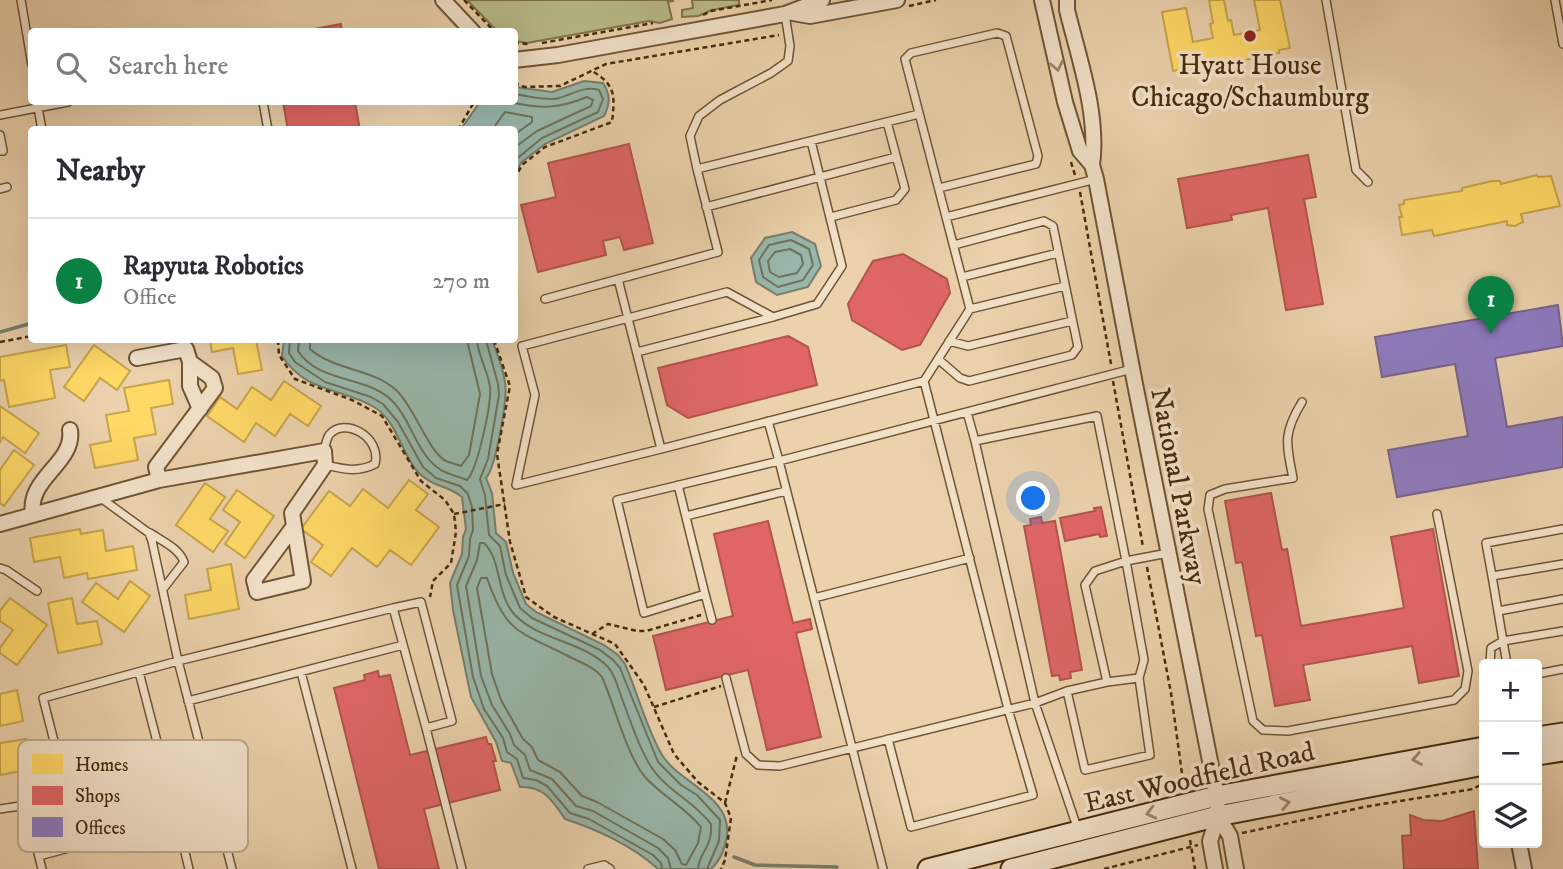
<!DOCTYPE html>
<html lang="en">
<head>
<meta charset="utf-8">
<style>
	:root { --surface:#fff; --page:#f2f2f3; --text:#2b2b33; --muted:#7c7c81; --line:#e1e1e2; --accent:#0b8043 }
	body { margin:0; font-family:"IM FELL DW Pica",serif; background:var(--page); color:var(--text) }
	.controls { position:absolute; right:21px; bottom:21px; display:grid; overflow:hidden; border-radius:7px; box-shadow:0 7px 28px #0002 }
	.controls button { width:63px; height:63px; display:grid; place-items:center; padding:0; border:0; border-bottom:2px solid var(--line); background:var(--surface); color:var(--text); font:35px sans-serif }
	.you { position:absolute; left:1034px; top:499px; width:24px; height:24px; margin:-18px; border:5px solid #fff; border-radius:50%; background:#1a73e8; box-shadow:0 0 0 10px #1a73e833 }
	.badge { display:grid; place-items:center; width:46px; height:46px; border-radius:50%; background:var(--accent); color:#fff; font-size:23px; font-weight:700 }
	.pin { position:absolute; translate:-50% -58px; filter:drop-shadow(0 2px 4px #0008) }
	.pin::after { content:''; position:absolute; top:37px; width:24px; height:21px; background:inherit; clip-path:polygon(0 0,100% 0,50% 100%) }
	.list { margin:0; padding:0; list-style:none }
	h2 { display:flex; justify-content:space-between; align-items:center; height:91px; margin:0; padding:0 28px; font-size:30px }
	h2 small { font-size:23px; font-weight:400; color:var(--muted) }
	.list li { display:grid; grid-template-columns:46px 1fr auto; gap:21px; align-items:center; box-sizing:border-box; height:126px; padding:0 28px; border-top:2px solid var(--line) }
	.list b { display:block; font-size:26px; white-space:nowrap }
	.list p { margin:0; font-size:23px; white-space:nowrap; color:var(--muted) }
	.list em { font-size:23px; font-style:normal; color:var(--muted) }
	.icon { flex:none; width:38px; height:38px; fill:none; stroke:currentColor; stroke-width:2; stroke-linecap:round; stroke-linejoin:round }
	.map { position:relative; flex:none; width:1563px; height:869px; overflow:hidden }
	.search { position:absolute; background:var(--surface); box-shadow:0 7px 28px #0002; left:28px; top:28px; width:490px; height:77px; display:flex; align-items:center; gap:18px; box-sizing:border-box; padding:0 24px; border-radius:7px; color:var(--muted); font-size:26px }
	.panel { position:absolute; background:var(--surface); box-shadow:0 7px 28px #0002; left:28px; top:126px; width:490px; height:217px; border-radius:7px }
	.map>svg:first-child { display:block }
	.green { fill:#b8bb88; stroke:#7f744a; stroke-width:2 }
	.water { fill:#98b7ab; stroke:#777f6b; stroke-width:2 }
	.homes { fill:#ffd966; stroke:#c8a54b; stroke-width:2 }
	.shops { fill:#e06666; stroke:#b2554b; stroke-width:2 }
	.offices { fill:#8e7cc3; stroke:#78648c; stroke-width:2 }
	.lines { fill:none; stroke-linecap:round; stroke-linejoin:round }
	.shore { stroke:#6f725b; stroke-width:2 }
	.stream { stroke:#777f6b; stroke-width:3.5 }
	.lane-casing { stroke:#6f5533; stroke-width:10 }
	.street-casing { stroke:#6f5533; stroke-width:18 }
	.secondary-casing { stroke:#462c0b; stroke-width:23 }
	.path { stroke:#462c0b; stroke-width:2.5; stroke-dasharray:5 3.5; stroke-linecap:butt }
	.lane { stroke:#f2e1c9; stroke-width:7 }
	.street { stroke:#f2e1c9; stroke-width:14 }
	.secondary { stroke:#f2e1c9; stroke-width:19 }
	.oneway { stroke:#9c866a }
	.poi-dot { fill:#8f2418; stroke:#f2e1c9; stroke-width:2.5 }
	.labels { text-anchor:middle; stroke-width:7; stroke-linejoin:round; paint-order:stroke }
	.poi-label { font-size:28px; fill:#462c0b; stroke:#f2e1c9 }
	.street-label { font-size:28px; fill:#462c0b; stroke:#f2e1c9 }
	.key { fill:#f2e1c9; stroke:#beab90; stroke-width:2 }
	.key-label { font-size:19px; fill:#462c0b }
</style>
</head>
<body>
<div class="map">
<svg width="1563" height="869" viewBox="0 0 1563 869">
	<rect width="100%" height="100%" fill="#ebd1ac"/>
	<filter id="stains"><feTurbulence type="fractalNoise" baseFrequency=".00286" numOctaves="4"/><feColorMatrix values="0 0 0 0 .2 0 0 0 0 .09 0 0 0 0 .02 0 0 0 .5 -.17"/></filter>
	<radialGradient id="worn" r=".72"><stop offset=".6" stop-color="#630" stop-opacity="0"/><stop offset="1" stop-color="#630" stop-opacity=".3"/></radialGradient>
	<!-- green -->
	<path class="green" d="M467 0H673V1L668 2 672 19 660 23 649 21 527 43 515 41 514 32 497 31Z
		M692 0H739V5L712 10 698 16 682 17V10L693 8Z"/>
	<!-- water -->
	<path class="water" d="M584 81 603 83C611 95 610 104 604 116L545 144 522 162 515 172 514 130 461 129 480 102H514L515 87 552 92Z
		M792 232 815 244 821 266 808 287 777 295 756 282 751 258 765 238Z
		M284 340H492C497 353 503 367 505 382 508 397 496 467 486 478L492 493 496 533 506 542 513 573 526 604 536 612 604 645 618 655 625 664C638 694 646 727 662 755 680 784 732 796 727 836 725 849 721 860 711 869H658C633 846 596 829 565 819 553 801 544 786 520 787L511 763 502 761 496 742 471 697 453 610 450 583 462 554 463 537 466 529 462 497C446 484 432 488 416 470 401 451 396 420 374 407 341 387 307 394 282 356Z"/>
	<!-- homes -->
	<path class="homes" d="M1209 0H1224L1228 21 1231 20 1234 35 1260 30 1254 0H1280L1290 48 1279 50V53L1184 72 1183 69 1173 71 1162 12 1186 8 1193 42 1213 38 1210 24 1213 23Z
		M1537 175 1538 177 1551 176 1560 206 1521 214 1523 222 1515 226 1507 225V221L1434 236 1432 230 1402 235 1399 217H1402L1399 205 1404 204V200L1462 191V188L1492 181H1500L1501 184Z
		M210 340H256L262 370 238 374 233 348 212 352Z
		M66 345 70 367 50 370 55 398 9 407 4 380 0 381V357Z
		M94 345 130 371 117 390 100 378 84 401 64 387Z
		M169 380 173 404 151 408 156 434 134 438 138 460 95 468 90 445 111 441 106 415 129 411 124 388Z
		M284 381 321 406 308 426 290 414 275 436 256 423 244 442 207 416 220 397 237 409 252 387 271 400Z
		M0 406 39 433 25 453 3 437 0 442Z
		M14 450 34 465 4 506 0 503V470Z
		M409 480 428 494 416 510 439 527 411 565 390 550 377 567 352 548 331 576 311 562 323 545 301 529 329 491 350 506 363 489 388 508Z
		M205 483 225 497 210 519 228 531 213 552 176 525Z
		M237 490 274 516 245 558 225 544 240 522 223 510Z
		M80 529 81 534 103 530 106 551 133 546 137 570 88 579 87 573 64 578 60 557 34 562 30 538Z
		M231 564 239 609 189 619 185 595 211 590 207 569Z
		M130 581 150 596 124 632 82 602 96 583 118 599Z
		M10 598 47 625 17 665 0 653V648L13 630 0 621V611Z
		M72 598 77 624 97 621 102 644 58 653 48 603Z
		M17 690 23 721 0 726V694Z
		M26 739 32 769 0 775V743Z"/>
	<!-- shops -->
	<path class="shops" d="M341 24 342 32H299Z
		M283 102H355L360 130H288Z
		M629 144 653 243 624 250 620 237 603 241 606 255 538 272 521 205 556 197 548 163Z
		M1308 155 1316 197 1304 199 1323 304 1286 310 1268 208 1231 215 1232 220 1187 228 1178 179Z
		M903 254 947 279 950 293 920 345 902 350 852 320 848 304 873 261Z
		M788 336 808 347 817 385 688 418 667 405 658 368Z
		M1271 493 1282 550 1287 549 1301 626 1404 608 1391 537 1433 529 1459 676 1419 683 1412 646 1303 665 1310 700 1275 706 1262 635 1256 636 1242 562 1236 563 1225 501Z
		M1101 507 1107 536 1100 537 1099 534 1065 541 1060 518 1095 511 1094 508Z
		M1041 517 1042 523 1055 521 1082 670 1070 672 1071 678 1060 680 1059 675 1052 676 1024 526 1031 525 1030 519Z
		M768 521 793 623 810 619 812 629 796 633 821 737 767 750 748 670 666 690 653 636 733 616 714 534Z
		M378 671 379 677 390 675 410 755 486 737 488 744H491L496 761H493L500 790 424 809 439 869H379L334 688 365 680 364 675Z
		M1474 811 1478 869H1404L1402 836 1411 835 1410 815 1423 820 1442 821Z"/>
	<!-- offices -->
	<path class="offices" d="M1558 305 1563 346 1495 358 1507 427 1563 417V467L1397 497 1388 450 1468 436 1455 364 1382 377 1375 337Z"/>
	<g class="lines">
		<!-- shore -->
		<path class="shore" d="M514 94C527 96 542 100 555 99 571 96 583 85 599 90L603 99 598 112 542 138 514 161
			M510 102C540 109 558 109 587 97L593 100 591 106 537 131 514 148
			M492 130 505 112 532 117V122L514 135
			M791 240 809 249 813 265 803 280 778 287 763 277 759 260 769 245Z
			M790 249 801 255 803 264 797 273 779 277 770 272 768 261 775 252Z
			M290 340 289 353 295 362 325 382 371 397 383 404 398 422 423 467 436 478 460 486 468 494 472 507 473 530 470 539 469 556 457 585 473 677 484 709 503 738 507 752 517 759 523 778 536 780 547 786 570 813 589 819 653 855 661 863 662 869
			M299 340 298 351C318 382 362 376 388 397 411 416 414 450 438 468 445 474 458 476 467 480 477 471 492 403 490 387 488 371 478 356 477 340
			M310 340V349C335 371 372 368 396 390 414 406 429 453 446 461 450 463 456 464 461 466L469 455 480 394 467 340
			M486 340 498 384 499 395 488 459 480 479 485 495 489 535 500 546 506 575 520 608 532 618 600 650 613 660 620 668 658 762 681 785 697 795 720 820 719 841 707 869
			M481 578H487C507 636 520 631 570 657 582 663 594 667 602 677 615 706 626 754 645 777 662 796 685 807 701 827L698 843 686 865 682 864 675 850 663 839 597 802 582 796 560 772 538 760 532 747 523 739 501 700 492 674 477 588Z
			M671 869 668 858 658 848 593 811 576 806 552 779 530 770 525 755 514 745 510 734 492 705 481 676 466 586 477 560 480 543H484C502 560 496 595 515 615 540 641 583 641 608 667 615 675 618 687 621 696 630 719 637 744 650 765 665 790 694 801 711 824 713 847 699 852 698 869"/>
		<!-- stream -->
		<path class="stream" d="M0 332 32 323
			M734 857 755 865 837 867"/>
		<defs>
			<path id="lane" d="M21 0 32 65
				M1326 0 1356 170 1368 182
				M1555 0 1563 44
				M785 14 790 46 788 61 771 73 720 100 699 116 690 136 697 169 919 114
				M37 102 42 130
				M263 102 268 130
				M0 115 68 102
				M0 135 3 151H0
				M939 188 1036 164 1038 156 1006 36 997 33 911 53 905 59 946 217
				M0 189 7 187
				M706 207 896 157
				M831 217 896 200 905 189 887 122
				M962 277 1058 253
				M618 279 661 449 924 381
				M545 299 718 252 697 169
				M970 309 1065 286
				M949 341 968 346 1072 321
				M637 352 773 317
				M938 359 960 378 969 381 1072 355 1078 347 1053 226 1044 221 954 245
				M1302 402C1283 433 1286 443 1293 478L1225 489 1210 495 1208 509 1253 721 1263 730 1288 731 1454 700 1465 689 1468 671 1437 514
				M967 412 975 441 1097 416 1126 561 1095 571 1085 585 1107 682 1067 691
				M661 449 516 485 535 395 522 346 727 292 773 317 817 304 842 266 811 141
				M324 451C325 446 327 439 329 435 344 416 382 437 375 464 357 473 343 469 325 465
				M678 485 705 594 644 613 617 500 779 461 768 421
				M98 496 149 533 152 541 178 661 232 869
				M686 516 786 491
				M150 533C162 541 179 548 184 562L163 589
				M0 568 6 570 37 591
				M1492 576 1486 543 1563 529
				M705 594 712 620
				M814 598 970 558
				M1498 611 1563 599
				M1490 664 1491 648 1503 641 1492 576 1563 564
				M1507 664 1503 641 1563 631
				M139 672 177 819
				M301 672 352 869
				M1537 674 1563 669
				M726 678 746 754 758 765 780 766 1035 703 975 441
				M1107 682 1139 678
				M188 701 403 645
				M426 728 462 869
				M888 739 911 827 1033 795 1008 709 924 381 970 309 946 217 1096 179
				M26 805 42 869
				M0 809 26 805 67 792 43 698 178 661 393 608 421 602 452 721 426 728 393 608
				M1078 830 1035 703 1067 691 1085 770 1150 755 1139 678 1144 660 1126 561 1168 553
				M39 856 177 819 189 869
				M588 869 604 865 610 869
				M883 869 779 461 1132 369"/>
			<path id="street" d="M443 0 473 32
				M1042 0 1065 102 1080 151 1092 165 1096 179 1135 384 1217 796 1218 816 1210 841 1215 869
				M1067 0V10C1079 59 1099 115 1092 165
				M793 13 810 16 897 0
				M514 60 558 55 785 14 822 0
				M137 358 186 349 190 362 212 378 215 388 156 467 159 480
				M190 362V386L200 409
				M33 514C27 478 75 463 70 430
				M0 524 159 480 324 451 325 465 292 513 303 581 257 592 254 580 294 526
				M1218 816 1230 836 1236 869
				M1519 843 1524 869"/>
			<path id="secondary" d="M1537 737 1563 733
				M1537 755 1563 751
				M928 869 1217 796 1484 747
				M1011 869 1218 816 1484 765"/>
		</defs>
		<!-- lane casing -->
		<use href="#lane" class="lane-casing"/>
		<!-- street casing -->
		<use href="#street" class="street-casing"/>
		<!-- secondary casing -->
		<use href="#secondary" class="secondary-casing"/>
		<!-- path -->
		<path class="path" d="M464 0 495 32
			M909 6 936 0
			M703 15 711 11 772 0
			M514 43 529 44
			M542 43 653 23
			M514 83 525 87 560 86 606 64 779 35
			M458 130 474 102
			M1071 162 1075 175
			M514 179 522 165 545 147 612 122C615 96 616 85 592 71
			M1080 192 1111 364
			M278 340 279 355 295 379 352 400 382 416 421 481 445 500 454 514 456 532 451 563 433 581 430 597
			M494 340 510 386 497 454 510 542 526 597 554 617 615 644 644 685 674 754 698 782 725 803 731 818 725 860 721 869
			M0 342 32 336
			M1113 381 1143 547
			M454 514 505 504
			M1147 567 1171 693 1184 788
			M592 634 608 624 637 631H646L701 615
			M654 707 721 686
			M725 803 737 755
			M1242 833 1364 807 1473 789 1484 783
			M1190 840 1195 869
			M1104 869 1198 845"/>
		<!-- lane -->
		<use href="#lane" class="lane"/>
		<!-- street -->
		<use href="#street" class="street"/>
		<!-- secondary -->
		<use href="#secondary" class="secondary"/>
	</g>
	<!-- one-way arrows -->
	<defs><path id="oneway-chevron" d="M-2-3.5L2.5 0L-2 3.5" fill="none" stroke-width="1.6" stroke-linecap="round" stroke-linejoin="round" transform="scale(1.75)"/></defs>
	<g class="oneway">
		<use href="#oneway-chevron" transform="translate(1057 66) rotate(78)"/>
		<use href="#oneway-chevron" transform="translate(1417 759) rotate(170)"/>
		<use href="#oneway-chevron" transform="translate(1285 803) rotate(-11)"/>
		<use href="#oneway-chevron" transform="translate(1151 813) rotate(166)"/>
	</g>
	<!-- markers -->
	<circle class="poi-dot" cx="1250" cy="36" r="7"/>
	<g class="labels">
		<!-- poi labels -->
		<g class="poi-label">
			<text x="1250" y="74">Hyatt House<tspan x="1250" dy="32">Chicago/Schaumburg</tspan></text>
		</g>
		<!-- street labels -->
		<g class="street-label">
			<text transform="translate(1180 486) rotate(79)" y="10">National Parkway</text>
			<text transform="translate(1199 776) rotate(-13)" y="10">East Woodfield Road</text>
		</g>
	</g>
	<!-- legend -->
	<rect x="18" y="740" width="230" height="112" rx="10" class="key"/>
	<rect x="32" y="754" width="31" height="20" fill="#ffd966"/>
	<rect x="32" y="786" width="31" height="19" fill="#e06666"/>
	<rect x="32" y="817" width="31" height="20" fill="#8e7cc3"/>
	<g class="key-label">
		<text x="75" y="771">Homes</text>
		<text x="75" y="802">Shops</text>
		<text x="75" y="834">Offices</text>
	</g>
	<rect width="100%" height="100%" filter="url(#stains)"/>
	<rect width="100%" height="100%" fill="url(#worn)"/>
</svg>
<div class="controls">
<button>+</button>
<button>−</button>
<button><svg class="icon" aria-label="layers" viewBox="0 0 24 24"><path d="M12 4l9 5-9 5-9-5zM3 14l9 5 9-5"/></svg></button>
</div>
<div class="you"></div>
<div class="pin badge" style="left:1491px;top:334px">1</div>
<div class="search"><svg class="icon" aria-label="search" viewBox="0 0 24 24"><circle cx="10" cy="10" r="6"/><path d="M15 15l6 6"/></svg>Search here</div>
<section class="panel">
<h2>Nearby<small></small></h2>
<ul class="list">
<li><span class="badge">1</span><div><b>Rapyuta Robotics</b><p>Office</p></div><em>270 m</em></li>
</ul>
</section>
</div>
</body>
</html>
